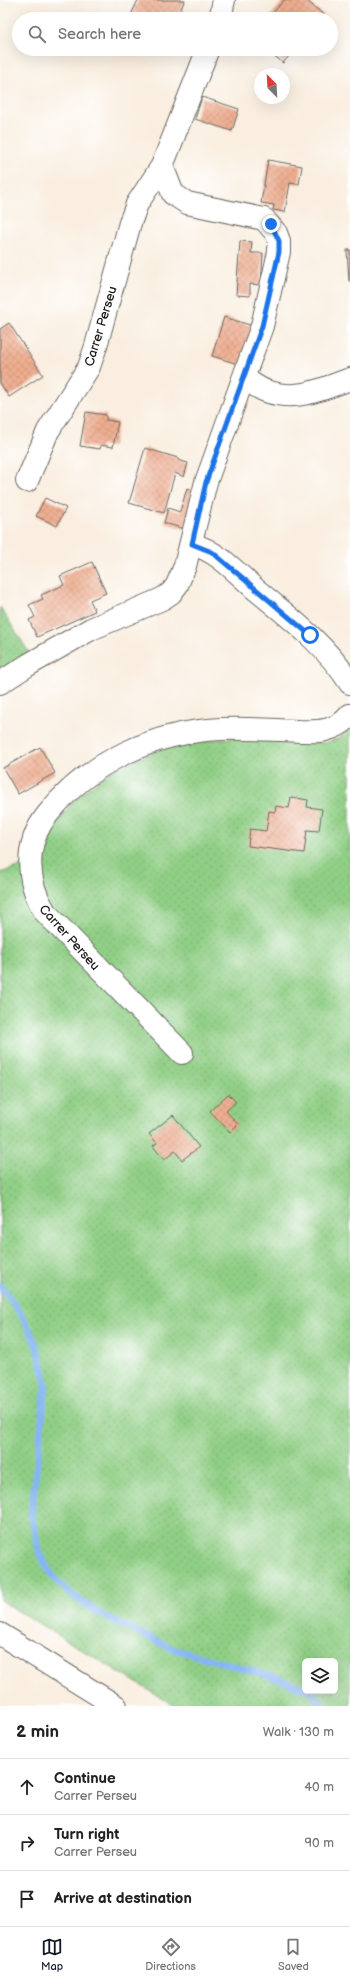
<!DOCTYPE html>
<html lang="en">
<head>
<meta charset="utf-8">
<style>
	:root { --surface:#fff; --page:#f2f2f2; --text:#222; --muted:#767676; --line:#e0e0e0; --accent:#111827 }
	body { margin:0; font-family:"Balsamiq Sans",sans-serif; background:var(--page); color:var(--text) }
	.controls { position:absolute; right:12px; bottom:12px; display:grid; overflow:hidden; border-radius:6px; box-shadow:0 4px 16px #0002 }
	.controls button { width:36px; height:36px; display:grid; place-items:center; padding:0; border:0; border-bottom:1px solid var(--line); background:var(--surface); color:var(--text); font:20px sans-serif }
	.compass { position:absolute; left:254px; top:68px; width:36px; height:36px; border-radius:50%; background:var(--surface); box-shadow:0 4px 16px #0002; rotate:336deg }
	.stop { position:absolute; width:12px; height:12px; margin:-9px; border:3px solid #1a73e8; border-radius:50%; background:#fff }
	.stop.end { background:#1a73e8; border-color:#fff; box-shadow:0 1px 4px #0008 }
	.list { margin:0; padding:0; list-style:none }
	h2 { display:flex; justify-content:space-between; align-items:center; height:52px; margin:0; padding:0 16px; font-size:17px }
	h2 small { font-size:13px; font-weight:400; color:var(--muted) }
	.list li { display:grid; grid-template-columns:26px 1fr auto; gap:12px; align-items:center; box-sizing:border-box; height:56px; padding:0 16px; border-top:1px solid var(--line) }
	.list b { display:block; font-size:15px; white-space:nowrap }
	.list p { margin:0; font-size:13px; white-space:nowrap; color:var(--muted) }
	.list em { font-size:13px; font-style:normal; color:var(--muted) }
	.icon { flex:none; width:22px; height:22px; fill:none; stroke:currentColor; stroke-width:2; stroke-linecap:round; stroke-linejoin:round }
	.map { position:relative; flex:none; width:350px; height:1706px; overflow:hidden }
	.search { position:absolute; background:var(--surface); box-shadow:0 4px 16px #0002; left:12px; right:12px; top:12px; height:44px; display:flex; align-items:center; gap:10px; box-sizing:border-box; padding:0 14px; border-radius:22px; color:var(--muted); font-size:15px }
	.sheet { height:220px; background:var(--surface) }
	nav { display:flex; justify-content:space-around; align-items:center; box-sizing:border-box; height:56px; border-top:1px solid var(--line); background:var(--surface); font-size:11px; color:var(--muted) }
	nav a { display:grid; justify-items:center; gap:2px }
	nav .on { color:var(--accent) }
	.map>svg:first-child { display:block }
	.grass { fill:url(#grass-dots); stroke:#567650; fill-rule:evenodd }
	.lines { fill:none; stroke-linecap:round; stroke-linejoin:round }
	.stream { stroke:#86b6f2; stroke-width:7 }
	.building { fill:url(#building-cross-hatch) }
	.minor-casing { stroke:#696660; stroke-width:24 }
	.minor { stroke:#fff; stroke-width:22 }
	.route { stroke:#1a73e8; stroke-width:5 }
	.labels { text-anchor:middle; stroke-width:3; stroke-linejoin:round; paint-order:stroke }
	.street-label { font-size:13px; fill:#1c1c1c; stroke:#fff }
</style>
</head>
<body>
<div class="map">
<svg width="350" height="1706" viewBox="0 0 350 1706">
	<defs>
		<pattern id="grass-dots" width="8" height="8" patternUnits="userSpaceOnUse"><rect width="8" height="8" fill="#90cf85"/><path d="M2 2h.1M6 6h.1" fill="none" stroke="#7cb172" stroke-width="1.8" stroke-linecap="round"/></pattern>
		<pattern id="building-cross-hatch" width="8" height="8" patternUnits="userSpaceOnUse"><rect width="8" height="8" fill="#efae91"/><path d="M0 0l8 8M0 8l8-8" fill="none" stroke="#cc957c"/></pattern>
	</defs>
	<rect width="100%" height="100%" fill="#fff"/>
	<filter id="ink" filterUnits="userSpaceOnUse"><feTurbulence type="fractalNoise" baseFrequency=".025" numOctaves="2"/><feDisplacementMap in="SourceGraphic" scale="8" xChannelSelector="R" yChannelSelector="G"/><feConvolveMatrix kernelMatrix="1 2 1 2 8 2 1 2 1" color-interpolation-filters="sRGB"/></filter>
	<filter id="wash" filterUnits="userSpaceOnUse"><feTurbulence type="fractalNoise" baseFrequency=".012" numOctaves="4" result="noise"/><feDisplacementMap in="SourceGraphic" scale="16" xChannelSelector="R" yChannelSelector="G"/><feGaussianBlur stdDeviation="0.9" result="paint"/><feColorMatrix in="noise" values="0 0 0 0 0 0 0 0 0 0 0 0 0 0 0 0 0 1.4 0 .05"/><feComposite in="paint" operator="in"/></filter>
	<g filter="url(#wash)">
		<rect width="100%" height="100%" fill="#f9eedf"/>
		<!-- grass -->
		<path class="grass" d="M0 607 30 654 0 675Z
			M350 728V1706H175L0 1600V873L40 860 44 840 75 799 112 770 170 745 248 736 325 743 340 738ZM305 1661H335V1691H305Z"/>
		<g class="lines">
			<!-- stream -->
			<path class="stream" d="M0 1286C27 1317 40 1346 46 1386L31 1514 40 1555 53 1577 72 1595 102 1615 173 1649 274 1677 305 1689
				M310 1691 324 1706"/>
		</g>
		<g id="blocks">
			<!-- building -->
			<path class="building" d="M138 0H185L176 19H135L130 17Z
				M284 0H306L324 15 321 19H268Z
				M266 49H295L283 63Z
				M202 97 239 109 232 131 195 119Z
				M268 160 302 166 299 184 290 183 285 212 273 210 274 205 261 203Z
				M240 241 252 242 251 253H263L261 285 250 284V296L236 295Z
				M347 250H350V281H349Z
				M224 317 253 326 241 365 212 356Z
				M9 323 43 375 9 397 0 383V329Z
				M86 412 106 415V420L118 422 113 447 101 445 100 449 80 446Z
				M145 448 178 458V460L188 463 184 477 175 473 164 513 129 503Z
				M187 488 196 491 185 529 164 523 168 508 180 512Z
				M45 498 66 508 57 526 36 516Z
				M92 562 106 593 90 600 95 611 37 637 29 620 35 617 29 605 43 599 41 595 64 585 60 576Z
				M40 747 55 773 18 794 3 768Z
				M291 797 308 800 307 807 322 809 319 831 307 830 304 853 248 846 250 829 266 831 269 811 275 812 276 806 289 808Z
				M228 1094 236 1102 226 1111 238 1124 230 1132 210 1111Z
				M173 1115 199 1147 182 1160 175 1151 164 1160 153 1146 157 1143 149 1134Z"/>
		</g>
	</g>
	<g filter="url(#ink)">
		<use href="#blocks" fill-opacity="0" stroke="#696660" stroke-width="1"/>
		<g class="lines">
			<defs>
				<path id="minor" d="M220 19 224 0
					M244 378C252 383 260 390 269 392 297 401 323 389 350 379
					M27 481 48 431 89 367 96 346 130 223 137 204 162 166
					M192 544C217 551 235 571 254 588 289 617 325 644 350 683
					M0 683 28 665 91 629 162 599 171 593 177 585 185 566 206 482 262 326 279 252V241L276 233 264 219 187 203 173 194 162 166 208 49
					M182 1053 45 912C26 881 24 844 47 815 88 762 155 732 221 729 248 728 274 730 300 731 308 731 317 732 325 730 334 728 344 723 350 715
					M0 1634 116 1706"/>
			</defs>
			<!-- minor casing -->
			<use href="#minor" class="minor-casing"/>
			<!-- minor -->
			<use href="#minor" class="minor"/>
		</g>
	</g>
	<g class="lines" filter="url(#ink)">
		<!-- route -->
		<path class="route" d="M271 224 279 241V252L262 326 206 482 192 544 212 552 310 635"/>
	</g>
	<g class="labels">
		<!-- street labels -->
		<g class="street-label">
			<text transform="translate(100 326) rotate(-73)" y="5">Carrer Perseu</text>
			<text transform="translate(70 937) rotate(48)" y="5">Carrer Perseu</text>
		</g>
	</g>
</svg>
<div class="controls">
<button><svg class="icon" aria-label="layers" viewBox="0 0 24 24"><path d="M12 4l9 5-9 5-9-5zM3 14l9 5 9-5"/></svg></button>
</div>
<svg class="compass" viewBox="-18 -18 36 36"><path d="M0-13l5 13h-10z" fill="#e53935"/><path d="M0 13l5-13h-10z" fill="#767676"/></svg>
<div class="stop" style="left:310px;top:635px"></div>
<div class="stop end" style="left:271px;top:224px"></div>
<div class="search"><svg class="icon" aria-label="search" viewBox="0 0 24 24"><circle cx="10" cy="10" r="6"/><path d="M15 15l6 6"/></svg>Search here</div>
</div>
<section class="sheet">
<h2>2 min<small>Walk · 130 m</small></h2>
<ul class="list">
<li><svg class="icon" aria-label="ahead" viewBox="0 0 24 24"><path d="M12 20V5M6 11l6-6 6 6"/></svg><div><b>Continue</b><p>Carrer Perseu</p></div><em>40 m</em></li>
<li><svg class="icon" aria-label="right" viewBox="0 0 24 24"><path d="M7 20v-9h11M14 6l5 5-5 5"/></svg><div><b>Turn right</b><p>Carrer Perseu</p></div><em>90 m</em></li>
<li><svg class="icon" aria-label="arrive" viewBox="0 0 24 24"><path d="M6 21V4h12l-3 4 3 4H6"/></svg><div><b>Arrive at destination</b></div></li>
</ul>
</section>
<nav>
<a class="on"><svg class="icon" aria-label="map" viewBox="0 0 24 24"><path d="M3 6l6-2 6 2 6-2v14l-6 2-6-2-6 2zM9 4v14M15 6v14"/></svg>Map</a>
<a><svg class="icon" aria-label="directions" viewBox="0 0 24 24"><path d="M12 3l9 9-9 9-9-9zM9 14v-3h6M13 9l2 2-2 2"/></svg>Directions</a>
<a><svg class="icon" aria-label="saved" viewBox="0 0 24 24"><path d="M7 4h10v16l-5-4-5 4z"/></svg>Saved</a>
</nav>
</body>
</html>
